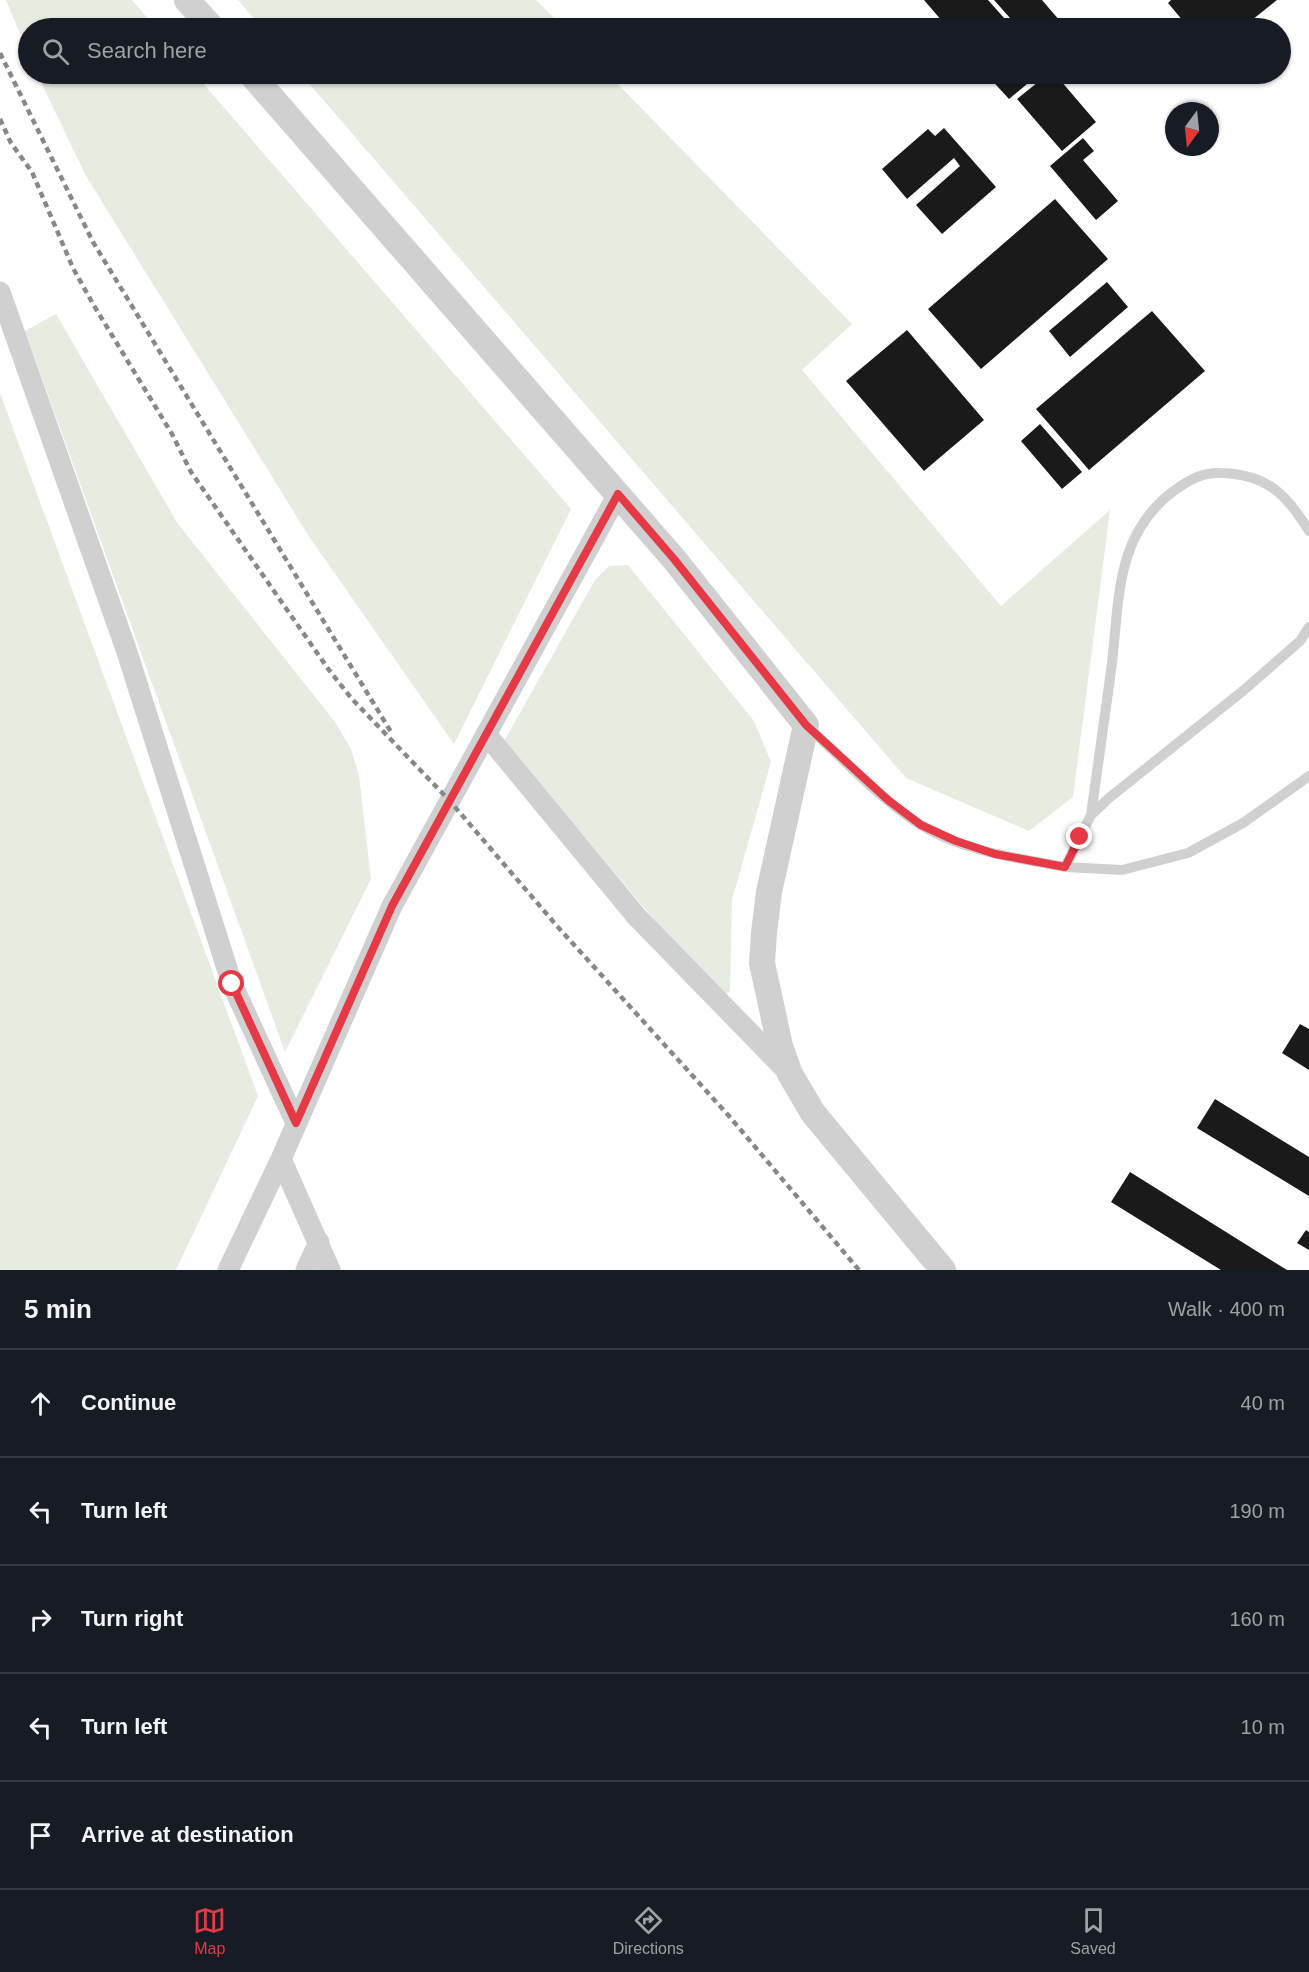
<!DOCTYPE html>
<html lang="en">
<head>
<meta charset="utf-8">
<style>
	:root { --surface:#171b24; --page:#20242c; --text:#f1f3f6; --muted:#9ea1a6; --line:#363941; --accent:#e63946 }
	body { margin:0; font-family:Helvetica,sans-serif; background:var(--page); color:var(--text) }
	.compass { position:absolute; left:1165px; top:102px; width:54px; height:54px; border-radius:50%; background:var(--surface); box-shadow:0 2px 4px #0004; rotate:195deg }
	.stop { position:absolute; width:18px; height:18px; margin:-14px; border:4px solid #e63946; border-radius:50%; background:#fff }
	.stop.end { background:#e63946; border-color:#fff; box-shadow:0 2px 6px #0008 }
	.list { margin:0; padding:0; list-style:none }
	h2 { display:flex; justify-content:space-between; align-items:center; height:78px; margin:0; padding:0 24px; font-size:26px }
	h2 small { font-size:20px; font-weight:400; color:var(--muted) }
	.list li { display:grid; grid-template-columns:39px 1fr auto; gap:18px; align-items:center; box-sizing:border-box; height:108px; padding:0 24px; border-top:2px solid var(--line) }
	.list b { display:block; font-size:22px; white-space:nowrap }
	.list em { font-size:20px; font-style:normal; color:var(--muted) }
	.icon { flex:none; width:33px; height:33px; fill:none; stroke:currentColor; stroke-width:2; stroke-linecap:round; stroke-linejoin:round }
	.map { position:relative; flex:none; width:1309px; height:1270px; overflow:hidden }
	.search { position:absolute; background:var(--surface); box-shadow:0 2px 4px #0004; left:18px; right:18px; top:18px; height:66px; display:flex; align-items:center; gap:15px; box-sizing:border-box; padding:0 21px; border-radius:33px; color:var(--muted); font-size:22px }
	.sheet { height:618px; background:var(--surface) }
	nav { display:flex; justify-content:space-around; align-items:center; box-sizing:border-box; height:84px; border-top:2px solid var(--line); background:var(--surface); font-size:16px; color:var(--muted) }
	nav a { display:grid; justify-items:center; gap:3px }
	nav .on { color:var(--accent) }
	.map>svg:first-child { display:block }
	.green { fill:#e6ecdf }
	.building { fill:#1a1a1a }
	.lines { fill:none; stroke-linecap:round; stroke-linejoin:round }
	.service { stroke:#d0d0d0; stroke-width:10 }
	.minor { stroke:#d0d0d0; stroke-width:21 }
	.tertiary { stroke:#d0d0d0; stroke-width:26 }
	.rail { stroke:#888; stroke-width:4.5; stroke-dasharray:6 4.5; stroke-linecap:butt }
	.route { stroke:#e63946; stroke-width:8 }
</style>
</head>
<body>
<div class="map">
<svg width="1309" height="1270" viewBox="0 0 1309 1270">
	<rect width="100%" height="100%" fill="#fff"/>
	<!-- green -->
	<path class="green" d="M6 0H132L156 28H28V53Z
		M238 0H536L564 28H262Z
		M37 74H195L571 509 454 744 310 538 86 176Z
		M301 74H608L852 324 802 370 1001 606 1110 510 1073 797 1029 831 906 778Z
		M56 314 178 524 335 722 351 749 359 776 371 879 285 1052 25 331Z
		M0 393 258 1096 176 1270H0Z
		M628 565 754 721 771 762 732 900 730 991 720 998 504 741 595 580 609 566Z"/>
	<!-- building -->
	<path class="building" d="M924 0H988L1013 28H948Z
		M994 0H1042L1066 28H1019Z
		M1171 0H1277L1242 28H1189L1168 3Z
		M986 74H1039L1009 99Z
		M1048 74H1055L1096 122 1062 151 1017 99Z
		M944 128 996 187 942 234 916 205 960 166 954 158 907 199 882 169 928 129 935 136Z
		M1083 138 1094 151 1083 160 1118 201 1096 220 1050 166Z
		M1055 199 1108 259 981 369 928 309Z
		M1107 282 1128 307 1070 357 1049 331Z
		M1152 311 1205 371 1089 470 1036 409Z
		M907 330 984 420 924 471 846 381Z
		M1040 424 1082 472 1062 489 1021 441Z
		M1300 1024 1309 1029V1070L1282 1053Z
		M1215 1099 1309 1157V1196L1197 1128Z
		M1130 1172 1287 1270H1221L1111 1202Z
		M1306 1230 1309 1232V1250L1297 1243Z"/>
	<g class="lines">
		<!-- service -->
		<path class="service" d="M808 727C844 760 878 797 919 824 962 851 1016 858 1065 867L1091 815 1109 798 1244 690 1300 641 1309 627
			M1091 815C1098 767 1104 719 1111 671 1120 603 1113 535 1175 490 1189 480 1203 472 1220 473 1266 474 1286 493 1309 531
			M1065 867 1122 870 1188 853 1243 823 1309 776"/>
		<!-- minor -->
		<path class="minor" d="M0 292 127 652 232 984 296 1123
			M486 734 637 917 787 1071
			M281 1159 330 1270
			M228 1270 281 1159 392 906 618 494
			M306 1270 319 1242"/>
		<!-- tertiary -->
		<path class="tertiary" d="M187 0 212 28
			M251 74 674 559 806 725 769 892 764 933 762 963 780 1046 790 1074 813 1113 943 1270"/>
		<!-- rail -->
		<path class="rail" d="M0 53 93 242 391 732
			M0 119 11 143 32 172 73 268 93 304 172 434 191 472 329 670 352 699 449 800 557 926 729 1116 859 1270"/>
	</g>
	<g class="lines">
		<!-- route -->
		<path class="route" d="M232 984 296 1123 392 906 618 494 674 559 806 725 888 800 921 825 956 841 995 854 1065 867 1080 837"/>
	</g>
</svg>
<svg class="compass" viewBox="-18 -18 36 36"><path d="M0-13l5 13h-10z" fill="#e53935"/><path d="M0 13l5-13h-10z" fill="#9ea1a6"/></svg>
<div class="stop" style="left:232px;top:984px"></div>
<div class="stop end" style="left:1080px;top:837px"></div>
<div class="search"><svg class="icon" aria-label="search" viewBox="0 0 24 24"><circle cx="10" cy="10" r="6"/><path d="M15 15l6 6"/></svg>Search here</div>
</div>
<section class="sheet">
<h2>5 min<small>Walk · 400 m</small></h2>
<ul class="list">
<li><svg class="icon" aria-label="ahead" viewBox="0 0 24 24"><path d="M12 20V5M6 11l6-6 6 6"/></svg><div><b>Continue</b></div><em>40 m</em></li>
<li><svg class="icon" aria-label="left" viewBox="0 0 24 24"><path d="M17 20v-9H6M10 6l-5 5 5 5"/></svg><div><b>Turn left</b></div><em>190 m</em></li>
<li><svg class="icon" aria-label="right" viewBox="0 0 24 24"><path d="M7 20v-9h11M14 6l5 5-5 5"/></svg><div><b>Turn right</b></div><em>160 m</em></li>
<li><svg class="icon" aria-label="left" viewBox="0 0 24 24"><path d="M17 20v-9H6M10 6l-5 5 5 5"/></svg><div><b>Turn left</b></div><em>10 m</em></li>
<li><svg class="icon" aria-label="arrive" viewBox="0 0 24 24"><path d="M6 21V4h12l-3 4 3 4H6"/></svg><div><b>Arrive at destination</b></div></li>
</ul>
</section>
<nav>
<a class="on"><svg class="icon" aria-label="map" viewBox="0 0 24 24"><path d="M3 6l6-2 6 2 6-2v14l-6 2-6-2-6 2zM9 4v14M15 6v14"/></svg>Map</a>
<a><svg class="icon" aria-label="directions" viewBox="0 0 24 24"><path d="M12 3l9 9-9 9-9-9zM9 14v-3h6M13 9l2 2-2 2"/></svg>Directions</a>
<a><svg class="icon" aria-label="saved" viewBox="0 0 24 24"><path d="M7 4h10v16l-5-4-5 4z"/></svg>Saved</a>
</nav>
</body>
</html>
